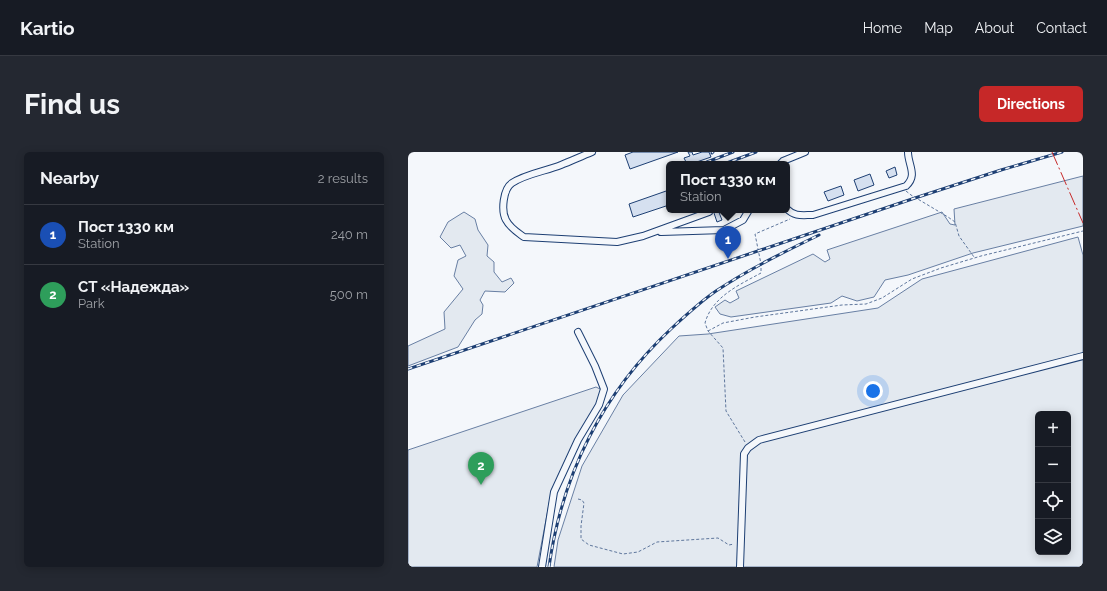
<!DOCTYPE html>
<html lang="en">
<head>
<meta charset="utf-8">
<style>
	:root { --surface:#171b24; --page:#242831; --text:#f1f3f6; --muted:#9ea1a6; --line:#363941; --accent:#c62828 }
	body { margin:0; font-family:Raleway,sans-serif; background:var(--page); color:var(--text) }
	.controls { position:absolute; right:12px; bottom:12px; display:grid; overflow:hidden; border-radius:6px; box-shadow:0 2px 10px #0003 }
	.controls button { width:36px; height:36px; display:grid; place-items:center; padding:0; border:0; border-bottom:1px solid var(--line); background:var(--surface); color:var(--text); font:20px sans-serif }
	.you { position:absolute; left:465px; top:239px; width:14px; height:14px; margin:-10px; border:3px solid #fff; border-radius:50%; background:#1a73e8; box-shadow:0 0 0 6px #1a73e833 }
	.badge { display:grid; place-items:center; width:26px; height:26px; border-radius:50%; background:var(--accent); color:#fff; font-size:13px; font-weight:700 }
	.pin { position:absolute; translate:-50% -33px; filter:drop-shadow(0 1px 2px #0008) }
	.pin::after { content:''; position:absolute; top:21px; width:14px; height:12px; background:inherit; clip-path:polygon(0 0,100% 0,50% 100%) }
	.popup { position:absolute; left:258px; top:9px; width:124px; height:52px; box-sizing:border-box; display:grid; place-content:center; border-radius:6px; background:var(--surface); filter:drop-shadow(0 1px 3px #0005); font-size:13px; white-space:nowrap; color:var(--muted) }
	.popup b { font-size:15px; color:var(--text) }
	.popup::after { content:''; position:absolute; left:50%; top:100%; margin-left:-8px; border:8px solid transparent; border-top-color:var(--surface) }
	.list { margin:0; padding:0; list-style:none }
	h2 { display:flex; justify-content:space-between; align-items:center; height:52px; margin:0; padding:0 16px; font-size:17px }
	h2 small { font-size:13px; font-weight:400; color:var(--muted) }
	.list li { display:grid; grid-template-columns:26px 1fr auto; gap:12px; align-items:center; box-sizing:border-box; height:60px; padding:0 16px; border-top:1px solid var(--line) }
	.list b { display:block; font-size:15px; white-space:nowrap }
	.list p { margin:0; font-size:13px; white-space:nowrap; color:var(--muted) }
	.list em { font-size:13px; font-style:normal; color:var(--muted) }
	.icon { flex:none; width:22px; height:22px; fill:none; stroke:currentColor; stroke-width:2; stroke-linecap:round; stroke-linejoin:round }
	.map { position:relative; flex:none; width:675px; height:415px; overflow:hidden; border-radius:6px }
	header { display:flex; align-items:center; gap:24px; box-sizing:border-box; height:56px; padding:0 20px; background:var(--surface); border-bottom:1px solid var(--line) }
	header strong { font-size:19px }
	nav { display:flex; gap:22px; margin-inline-start:auto; font-size:14px }
	.intro { display:flex; align-items:center; justify-content:space-between; box-sizing:border-box; height:96px; padding:0 24px }
	h1 { margin:0; font-size:28px }
	.button { padding:10px 18px; border-radius:6px; background:var(--accent); color:#fff; font-size:14px; font-weight:700 }
	main { display:flex; gap:24px; padding:0 24px }
	aside { flex:1; background:var(--surface); border-radius:6px; box-shadow:0 2px 10px #0003 }
	.map>svg:first-child { display:block }
	.green { fill:#e3e9f0; stroke:#687fa3; fill-rule:evenodd }
	.building { fill:#d5e0f0; stroke:#1d3f73 }
	.lines { fill:none; stroke-linecap:round; stroke-linejoin:round }
	.minor-casing { stroke:#1d3f73; stroke-width:8 }
	.path { stroke:#5e769c; stroke-width:1; stroke-dasharray:3 2; stroke-linecap:butt }
	.minor { stroke:#f4f7fb; stroke-width:6 }
	.rail-casing { stroke:#1d3f73; stroke-width:3 }
	.rail { stroke:#f4f7fb; stroke-width:1.5; stroke-dasharray:4.5; stroke-linecap:butt }
	.power { stroke:#c62828; stroke-width:1; stroke-dasharray:14 3 2 3; stroke-linecap:butt }
</style>
</head>
<body>
<header>
<strong>Kartio</strong>
<nav><a>Home</a><a>Map</a><a>About</a><a>Contact</a></nav>
</header>
<div class="intro"><h1>Find us</h1><a class="button">Directions</a></div>
<main>
<aside>
<h2>Nearby<small>2 results</small></h2>
<ul class="list">
<li><span class="badge" style="background:#1a4fb4">1</span><div><b>Пост 1330 км</b><p>Station</p></div><em>240 m</em></li>
<li><span class="badge" style="background:#2e9e5b">2</span><div><b>СТ «Надежда»</b><p>Park</p></div><em>500 m</em></li>
</ul>
</aside>
<div class="map">
<svg width="675" height="415" viewBox="0 0 675 415">
	<rect width="100%" height="100%" fill="#f4f7fb"/>
	<!-- green -->
	<path class="green" d="M675 24V74L565 101 500 123 477 128 466 145 449 149 434 144 423 151 323 165 312 162 307 155 317 148 322 151 331 146 328 139 405 102 417 110 422 107 419 98 534 60 542 72 547 73 546 57Z
		M56 60 67 67 70 78 80 93 79 104 86 110V120L94 130 103 126 106 131 97 140 77 139 72 148 75 153 74 162 67 168 50 195 0 214V194L37 177 36 160 55 137 46 124 50 108 58 104 52 93 43 96 32 85 40 70Z
		M670 85 675 103V415H146L150 388 174 314 215 243 271 184 300 182 470 156 514 127ZM630 262H660V400H630Z
		M188 235 196 239 152 320 142 347 129 415H0V298Z"/>
	<!-- building -->
	<path class="building" d="M225 0H270L222 17 217 3Z
		M280 0H284L285 3 294 0H301L303 5 283 12H279L276 6 282 4Z
		M487 15 489 23 481 26 478 19Z
		M462 22 466 33 450 39 446 28Z
		M433 34 436 43 420 49 416 40Z
		M261 38V53L225 65 221 52Z
		M305 58H310L314 68 309 70Z"/>
	<g class="lines">
		<defs>
			<path id="minor" d="M184 0C174 4 163 9 153 13 138 19 117 22 104 31 95 37 93 59 98 68 102 76 109 80 116 85L209 90 235 84 301 60
				M372 12 375 9 397 0
				M379 57C387 65 394 63 405 63L498 34C510 23 500 13 500 0
				M253 80 316 78 335 68 341 58
				M134 415 146 340 170 288 191 253 196 237 187 214 170 180
				M332 415 336 302 340 296 351 288 675 204"/>
		</defs>
		<!-- minor casing -->
		<use href="#minor" class="minor-casing"/>
		<!-- path -->
		<path class="path" d="M498 39 503 43 540 65 547 70 551 84 566 105
			M300 179 315 171 347 165 434 153 458 152 474 146 504 127 533 116 573 104 675 79
			M337 290 318 259 315 196 300 179 297 171C304 145 331 133 353 121V112L347 82 382 67
			M170 347 174 348 176 351 173 374V387L181 393 215 402 230 400 249 390 310 386 321 393 326 392"/>
		<!-- minor -->
		<use href="#minor" class="minor"/>
		<defs>
			<path id="rail" d="M304 1 305 0
				M299 10 325 0
				M316 12 348 0
				M0 217 507 46 593 18 654 0
				M141 415C154 322 195 240 264 176 278 163 292 150 308 139 341 117 376 100 411 83"/>
		</defs>
		<!-- rail casing -->
		<use href="#rail" class="rail-casing"/>
		<!-- rail -->
		<use href="#rail" class="rail"/>
		<!-- power -->
		<path class="power" d="M644 0 675 71"/>
	</g>
</svg>
<div class="controls">
<button>+</button>
<button>−</button>
<button><svg class="icon" aria-label="locate" viewBox="0 0 24 24"><circle cx="12" cy="12" r="6"/><path d="M12 2v4M12 18v4M2 12h4M18 12h4"/></svg></button>
<button><svg class="icon" aria-label="layers" viewBox="0 0 24 24"><path d="M12 4l9 5-9 5-9-5zM3 14l9 5 9-5"/></svg></button>
</div>
<div class="you"></div>
<div class="pin badge" style="left:320px;top:107px;background:#1a4fb4">1</div>
<div class="popup"><b>Пост 1330 км</b>Station</div>
<div class="pin badge" style="left:73px;top:333px;background:#2e9e5b">2</div>
</div>
</main>
</body>
</html>
